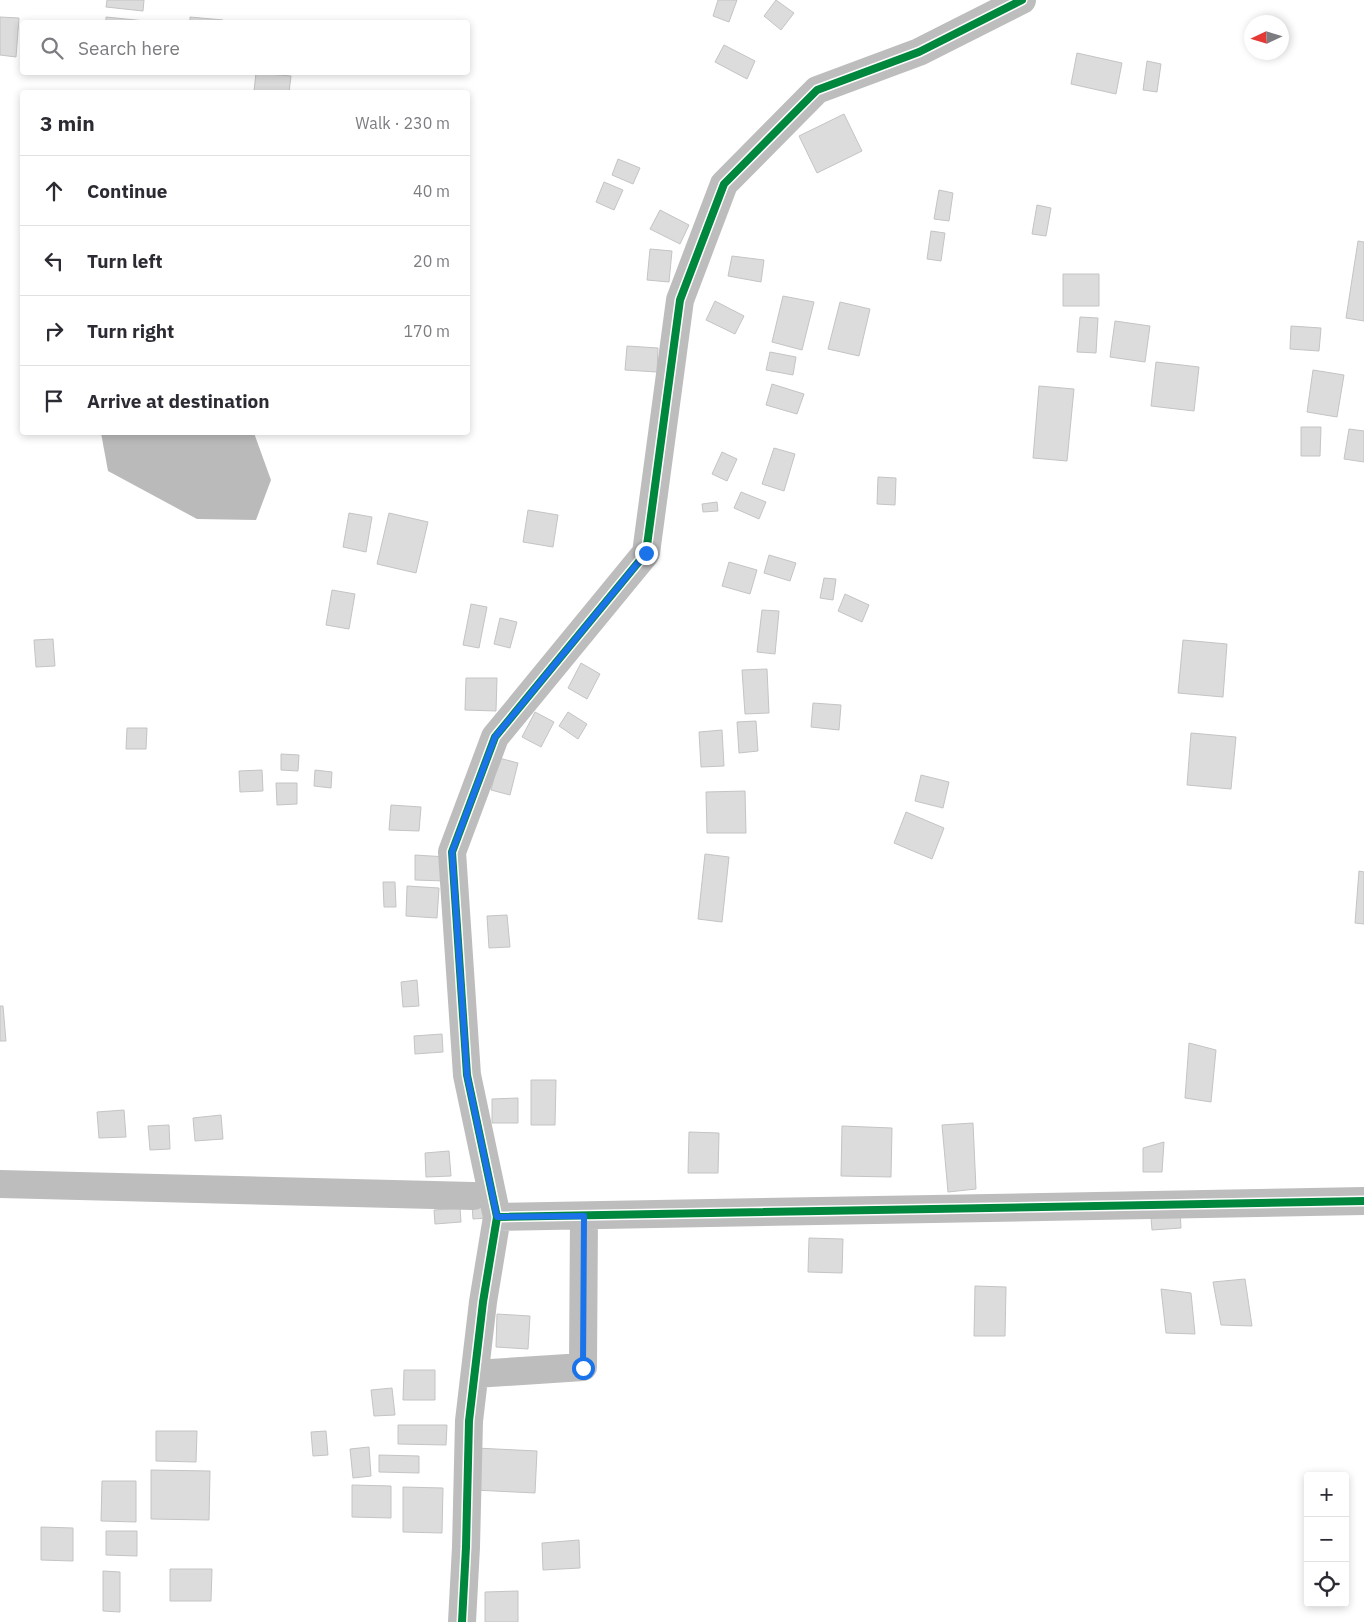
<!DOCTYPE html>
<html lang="en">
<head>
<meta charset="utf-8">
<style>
	:root { --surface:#fff; --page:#f7f7f7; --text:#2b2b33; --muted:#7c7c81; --line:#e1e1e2 }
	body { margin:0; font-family:"IBM Plex Sans",sans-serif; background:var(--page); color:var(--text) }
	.controls { position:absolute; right:15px; bottom:15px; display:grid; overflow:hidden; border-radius:5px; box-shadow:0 2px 8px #0003 }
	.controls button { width:45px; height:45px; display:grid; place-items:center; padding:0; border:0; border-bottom:1px solid var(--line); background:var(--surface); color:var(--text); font:25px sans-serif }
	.compass { position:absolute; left:1244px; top:15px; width:45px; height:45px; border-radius:50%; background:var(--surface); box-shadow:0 2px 8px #0003; rotate:266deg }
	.stop { position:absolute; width:15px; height:15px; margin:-11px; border:4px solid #1a73e8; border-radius:50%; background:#fff }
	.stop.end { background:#1a73e8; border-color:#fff; box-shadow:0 1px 5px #0008 }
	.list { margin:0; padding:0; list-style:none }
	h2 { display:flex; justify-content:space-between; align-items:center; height:65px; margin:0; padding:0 20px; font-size:21px }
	h2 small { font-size:16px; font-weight:400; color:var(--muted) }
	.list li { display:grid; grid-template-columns:32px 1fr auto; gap:15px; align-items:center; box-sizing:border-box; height:70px; padding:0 20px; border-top:1px solid var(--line) }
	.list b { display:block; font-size:19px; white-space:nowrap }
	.list em { font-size:16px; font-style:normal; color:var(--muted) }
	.icon { flex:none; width:28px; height:28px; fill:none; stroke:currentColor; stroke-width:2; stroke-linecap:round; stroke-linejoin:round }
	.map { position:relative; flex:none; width:1364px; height:1622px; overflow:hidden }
	.search { position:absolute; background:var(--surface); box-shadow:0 2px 8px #0003; left:20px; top:20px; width:450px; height:55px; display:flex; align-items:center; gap:12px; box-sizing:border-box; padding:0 18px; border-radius:5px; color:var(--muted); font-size:19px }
	.panel { position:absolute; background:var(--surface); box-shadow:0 2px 8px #0003; left:20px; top:90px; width:450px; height:345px; border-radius:5px }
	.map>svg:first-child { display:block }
	.water { fill:#bababa }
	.building { fill:#dcdcdc; stroke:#c4c4c4 }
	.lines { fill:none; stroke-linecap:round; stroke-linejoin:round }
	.minor { stroke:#bdbdbd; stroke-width:28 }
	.cycleway-casing { stroke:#fff; stroke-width:11 }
	.cycleway { stroke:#00873e; stroke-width:8 }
	.route { stroke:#1a73e8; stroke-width:6 }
</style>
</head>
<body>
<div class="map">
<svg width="1364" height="1622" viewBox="0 0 1364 1622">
	<rect width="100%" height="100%" fill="#fff"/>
	<!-- water -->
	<path class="water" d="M101 433H254L271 480 256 520 197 519 108 471Z"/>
	<!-- building -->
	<path class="building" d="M107 0H144L143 11 106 7Z
		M718 0H737L729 22 713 16Z
		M776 0 794 13 781 30 764 16Z
		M0 17 19 18 16 57 0 55Z
		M106 17 155 22H106Z
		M190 17 223 20V22H190Z
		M724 45 755 61 747 79 715 62Z
		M1077 53 1122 63 1116 94 1071 84Z
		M1147 61 1161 64 1157 92 1143 90Z
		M256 73 291 76 289 92 254 91Z
		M844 114 862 151 817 173 799 136Z
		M618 159 640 168 633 184 612 175Z
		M604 182 623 190 614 210 596 202Z
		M939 190 953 193 949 221 934 219Z
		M1037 205 1051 208 1046 236 1032 234Z
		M660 210 689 225 680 244 650 229Z
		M931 231 945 233 941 261 927 259Z
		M1358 241 1364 242V321L1346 318Z
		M650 249 672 251 669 282 647 280Z
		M732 256 764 260 761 282 728 276Z
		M1063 274H1099V306H1063Z
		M783 296 814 302 802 350 772 342Z
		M715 301 744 316 735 334 706 320Z
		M840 302 870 309 859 356 828 349Z
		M1080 317 1098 318 1096 353 1077 352Z
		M1115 321 1150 326 1145 362 1110 357Z
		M1291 326 1321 328 1319 351 1290 349Z
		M627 346 658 348 657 372 625 370Z
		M770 352 796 357 793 375 766 370Z
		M1156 362 1199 367 1194 411 1151 406Z
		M1313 370 1344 375 1337 417 1307 412Z
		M772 384 804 394 797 414 766 405Z
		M1039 386 1074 389 1067 461 1033 458Z
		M1301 427H1321L1320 456H1301Z
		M1349 429 1364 431V462L1344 459Z
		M774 448 795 454 784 491 762 484Z
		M722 452 737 459 727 481 712 474Z
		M878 477 896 478 895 505 877 504Z
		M741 492 766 502 759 519 734 508Z
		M717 502 718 511 703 512 702 504Z
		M528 510 558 515 553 547 523 542Z
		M349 513 372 517 366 552 343 547Z
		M389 513 428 522 416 573 377 564Z
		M769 555 796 563 790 581 764 573Z
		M729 562 757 570 750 594 722 586Z
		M824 578 836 579 833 600 820 598Z
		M332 590 355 594 349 629 326 625Z
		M845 594 869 605 862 622 838 611Z
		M471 604 487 607 479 648 463 645Z
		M762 610 779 611 775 654 757 652Z
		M500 618 517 622 510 648 494 644Z
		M53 639 55 666 36 667 34 640Z
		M1183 640 1227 644 1223 697 1178 693Z
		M581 663 600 674 587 699 568 688Z
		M767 669 769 713 745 714 742 670Z
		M466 678H497L496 711 465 710Z
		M813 703 841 705 839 730 811 727Z
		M535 712 554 722 541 747 522 737Z
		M568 712 587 724 578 739 559 726Z
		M756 721 758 751 739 753 737 722Z
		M127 728H147L146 749H126Z
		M722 730 724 766 701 767 699 732Z
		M1191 733 1236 737 1231 789 1187 785Z
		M281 754 299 755 298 771 281 770Z
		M499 758 518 763 510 795 491 790Z
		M262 770 263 791 240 792 239 771Z
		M315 770 332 772 331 788 314 786Z
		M921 775 949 782 943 808 915 801Z
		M276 783H297V804L277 805Z
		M745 791 746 833H707L706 792Z
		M391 805 421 807 419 831 389 830Z
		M906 812 944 828 932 859 894 843Z
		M705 854 729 857 722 922 698 919Z
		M415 855 447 857 445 881 415 880Z
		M1359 871 1364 872V924L1355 923Z
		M383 882H395L396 907H384Z
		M407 886 439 888 437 918 406 916Z
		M507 915 510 947 489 948 487 916Z
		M417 980 419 1006 403 1007 401 982Z
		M0 1006H3L6 1041H0Z
		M442 1034 443 1052 415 1054 414 1036Z
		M1189 1043 1216 1050 1211 1102 1185 1098Z
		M531 1080H556L555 1125H531Z
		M518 1098V1123H492V1099Z
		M124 1110 126 1137 99 1138 97 1112Z
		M221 1115 223 1139 195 1141 193 1118Z
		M973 1123 976 1189 948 1192 942 1125Z
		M169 1125 170 1149 150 1150 148 1126Z
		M842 1126 892 1128 891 1177 841 1176Z
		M689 1132 719 1133 718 1173H688Z
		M1164 1142 1162 1172H1143V1148Z
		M449 1151 451 1176 426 1177 425 1153Z
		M1149 1192H1179L1181 1228 1152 1230Z
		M486 1203 487 1218 473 1219 472 1204Z
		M460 1208 461 1222 435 1224 434 1210Z
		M809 1238 843 1239 842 1273 808 1272Z
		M1245 1279 1252 1326 1221 1325 1213 1282Z
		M975 1286 1006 1287 1005 1336H974Z
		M1161 1289 1191 1293 1195 1334 1166 1333Z
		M497 1314 530 1316 528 1349 496 1347Z
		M404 1370H435V1400H403Z
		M392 1388 395 1415 374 1416 371 1390Z
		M398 1425H447L446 1445 398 1444Z
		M156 1431H197L196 1462 156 1461Z
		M326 1431 328 1455 313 1456 311 1432Z
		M369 1447 371 1476 353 1478 350 1449Z
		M476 1448 537 1451 535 1493 474 1490Z
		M379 1455 419 1456V1473L379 1472Z
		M151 1470 210 1471 209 1520 151 1519Z
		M102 1481H136V1522L101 1521Z
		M352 1485 391 1486V1518L352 1517Z
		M403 1487 443 1488 442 1533 403 1532Z
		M41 1527 73 1528V1561L41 1560Z
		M106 1531H137V1556L106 1555Z
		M579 1540 580 1568 543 1570 542 1543Z
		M170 1569H212L211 1601H170Z
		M103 1571 120 1572V1612L103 1611Z
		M518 1591V1622H485V1592Z"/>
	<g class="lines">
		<!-- minor -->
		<path class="minor" d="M0 1184 473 1196
			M497 1217 1364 1201
			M475 1374 583 1367 584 1216
			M462 1622 466 1547 469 1421 483 1302 497 1217 467 1075 452 852 495 737 646 553 680 300 724 184 817 90 919 52 1022 0"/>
		<defs>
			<path id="cycleway" d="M497 1217 1364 1201
				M462 1622 466 1547 469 1421 483 1302 497 1217 467 1075 452 852 495 737 646 553 680 300 724 184 817 90 919 52 1022 0"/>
		</defs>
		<!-- cycleway casing -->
		<use href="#cycleway" class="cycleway-casing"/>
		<!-- cycleway -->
		<use href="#cycleway" class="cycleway"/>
	</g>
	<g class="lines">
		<!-- route -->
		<path class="route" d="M583 1368 584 1216 497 1217 467 1075 452 852 495 737 646 553"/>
	</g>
</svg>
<div class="controls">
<button>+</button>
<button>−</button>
<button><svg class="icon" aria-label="locate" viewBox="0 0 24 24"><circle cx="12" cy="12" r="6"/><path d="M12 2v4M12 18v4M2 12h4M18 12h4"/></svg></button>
</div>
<svg class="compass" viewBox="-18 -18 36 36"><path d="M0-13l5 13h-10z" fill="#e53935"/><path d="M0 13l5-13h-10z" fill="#7c7c81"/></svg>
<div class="stop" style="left:583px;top:1368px"></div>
<div class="stop end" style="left:646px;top:553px"></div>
<div class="search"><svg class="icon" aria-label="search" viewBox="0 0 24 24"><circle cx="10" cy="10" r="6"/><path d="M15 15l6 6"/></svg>Search here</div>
<section class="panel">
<h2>3 min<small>Walk · 230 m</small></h2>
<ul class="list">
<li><svg class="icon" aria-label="ahead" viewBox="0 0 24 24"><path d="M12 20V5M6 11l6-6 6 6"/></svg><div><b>Continue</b></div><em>40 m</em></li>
<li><svg class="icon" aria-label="left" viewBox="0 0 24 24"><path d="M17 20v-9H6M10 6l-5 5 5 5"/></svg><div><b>Turn left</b></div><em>20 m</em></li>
<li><svg class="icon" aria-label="right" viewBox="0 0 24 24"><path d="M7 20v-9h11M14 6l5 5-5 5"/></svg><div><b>Turn right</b></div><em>170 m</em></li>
<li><svg class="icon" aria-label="arrive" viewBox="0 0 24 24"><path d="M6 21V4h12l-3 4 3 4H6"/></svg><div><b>Arrive at destination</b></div></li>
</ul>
</section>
</div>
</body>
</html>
